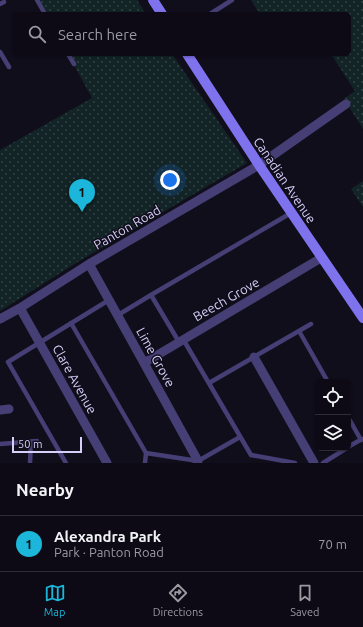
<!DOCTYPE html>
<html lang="en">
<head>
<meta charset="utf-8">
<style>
	:root { --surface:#0d0a15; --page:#16131e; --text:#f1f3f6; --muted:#9a9aa0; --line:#2d2b34; --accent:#1bb6d9 }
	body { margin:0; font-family:Ubuntu,sans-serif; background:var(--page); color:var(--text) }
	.controls { position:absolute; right:12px; bottom:12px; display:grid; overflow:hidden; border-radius:6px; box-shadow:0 1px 3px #0004 }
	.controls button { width:36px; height:36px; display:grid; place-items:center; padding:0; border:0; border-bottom:1px solid var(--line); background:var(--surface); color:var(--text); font:20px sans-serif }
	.scale { position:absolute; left:12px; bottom:10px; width:70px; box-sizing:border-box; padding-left:4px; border:2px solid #d7cff9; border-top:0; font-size:11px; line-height:14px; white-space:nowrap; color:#d7cff9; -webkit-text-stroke:3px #110e1c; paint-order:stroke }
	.you { position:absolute; left:170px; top:180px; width:14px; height:14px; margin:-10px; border:3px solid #fff; border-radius:50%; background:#1a73e8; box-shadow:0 0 0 6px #1a73e833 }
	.badge { display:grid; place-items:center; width:26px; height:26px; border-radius:50%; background:var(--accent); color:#111; font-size:13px; font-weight:700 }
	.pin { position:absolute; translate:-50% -33px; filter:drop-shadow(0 1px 2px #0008) }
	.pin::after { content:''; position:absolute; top:21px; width:14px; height:12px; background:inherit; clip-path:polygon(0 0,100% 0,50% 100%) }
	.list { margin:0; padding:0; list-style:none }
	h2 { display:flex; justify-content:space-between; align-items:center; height:52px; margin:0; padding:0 16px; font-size:17px }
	h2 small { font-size:13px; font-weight:400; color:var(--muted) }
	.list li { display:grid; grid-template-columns:26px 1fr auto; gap:12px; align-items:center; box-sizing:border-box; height:56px; padding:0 16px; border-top:1px solid var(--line) }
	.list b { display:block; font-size:15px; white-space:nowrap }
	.list p { margin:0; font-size:13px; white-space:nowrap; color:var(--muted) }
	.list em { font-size:13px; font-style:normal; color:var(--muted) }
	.icon { flex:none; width:22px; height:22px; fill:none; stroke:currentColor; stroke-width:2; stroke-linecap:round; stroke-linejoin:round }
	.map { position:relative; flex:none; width:363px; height:463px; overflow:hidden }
	.search { position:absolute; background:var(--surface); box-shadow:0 1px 3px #0004; left:12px; right:12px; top:12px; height:44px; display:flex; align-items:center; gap:10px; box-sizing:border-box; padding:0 14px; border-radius:6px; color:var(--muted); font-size:15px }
	.sheet { height:108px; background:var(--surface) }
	nav { display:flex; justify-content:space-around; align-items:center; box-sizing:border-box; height:56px; border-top:1px solid var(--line); background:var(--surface); font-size:11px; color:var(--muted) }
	nav a { display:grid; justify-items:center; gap:2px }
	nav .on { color:var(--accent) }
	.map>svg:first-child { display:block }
	.park { fill:url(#park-dots) }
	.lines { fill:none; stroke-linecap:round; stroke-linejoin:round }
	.lane { stroke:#453f75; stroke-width:4.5 }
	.street { stroke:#453f75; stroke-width:9 }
	.secondary { stroke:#7f72ed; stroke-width:10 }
	.labels { text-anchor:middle; stroke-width:3; stroke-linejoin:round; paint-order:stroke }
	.street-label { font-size:13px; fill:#d7cff9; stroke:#110e1c }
</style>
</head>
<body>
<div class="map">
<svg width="363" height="463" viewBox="0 0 363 463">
	<defs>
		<pattern id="park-dots" width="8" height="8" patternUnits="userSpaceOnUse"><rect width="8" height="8" fill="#122425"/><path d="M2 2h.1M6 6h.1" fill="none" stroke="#344345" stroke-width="1.8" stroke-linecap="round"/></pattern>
	</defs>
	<rect width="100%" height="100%" fill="#110e1c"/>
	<!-- park -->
	<path class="park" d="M37 0H137L146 14H45Z
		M251 0H363V129L344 99 355 91 331 54H349V14H260Z
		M68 54H172L247 163 81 260 0 311V150L92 98Z
		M363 181V207L351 189Z"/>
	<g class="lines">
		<!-- lane -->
		<path class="lane" d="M37 0 45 14
			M0 4 4 2
			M210 14 232 0
			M0 52 9 67
			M68 54 74 64
			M151 295 179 342
			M118 315 151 295 291 213
			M71 323 146 453 145 463
			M299 331 328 382
			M183 339 251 455 295 463
			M209 383 311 324
			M348 417 361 440
			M0 444 37 441
			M348 447 362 439
			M146 453 198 461 240 437
			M30 463 31 442
			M66 463 8 362 109 300
			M323 463 347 448"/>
		<!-- street -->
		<path class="street" d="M89 264 144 363 198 461 197 463
			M20 308 107 463
			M0 319 20 308 89 264 259 165 346 104
			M254 357 314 463
			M144 363 321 258
			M0 410 9 409"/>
		<!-- secondary -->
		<path class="secondary" d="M153 0 162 14
			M187 54 259 165 363 318"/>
	</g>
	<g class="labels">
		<!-- street labels -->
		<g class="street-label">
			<text transform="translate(285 180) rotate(56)" y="5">Canadian Avenue</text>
			<text transform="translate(127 227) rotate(-30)" y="5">Panton Road</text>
			<text transform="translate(226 299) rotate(-30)" y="5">Beech Grove</text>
			<text transform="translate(156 357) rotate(61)" y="5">Lime Grove</text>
			<text transform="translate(75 379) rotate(61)" y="5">Clare Avenue</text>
		</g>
	</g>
</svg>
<div class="controls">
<button><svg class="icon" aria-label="locate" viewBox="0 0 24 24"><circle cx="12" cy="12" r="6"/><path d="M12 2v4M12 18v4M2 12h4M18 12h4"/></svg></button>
<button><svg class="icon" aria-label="layers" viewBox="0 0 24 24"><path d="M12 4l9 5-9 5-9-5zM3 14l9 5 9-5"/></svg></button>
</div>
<div class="scale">50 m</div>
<div class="you"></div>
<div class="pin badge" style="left:82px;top:212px">1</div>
<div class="search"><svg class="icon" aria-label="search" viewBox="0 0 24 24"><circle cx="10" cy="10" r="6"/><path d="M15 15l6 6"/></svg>Search here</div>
</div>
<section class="sheet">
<h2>Nearby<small></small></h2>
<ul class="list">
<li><span class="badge">1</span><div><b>Alexandra Park</b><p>Park · Panton Road</p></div><em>70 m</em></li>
</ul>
</section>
<nav>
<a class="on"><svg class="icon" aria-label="map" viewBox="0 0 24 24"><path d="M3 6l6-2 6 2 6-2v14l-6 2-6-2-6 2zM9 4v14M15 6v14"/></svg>Map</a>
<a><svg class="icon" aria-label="directions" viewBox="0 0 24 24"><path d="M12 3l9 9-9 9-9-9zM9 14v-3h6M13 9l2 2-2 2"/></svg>Directions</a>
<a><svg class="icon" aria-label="saved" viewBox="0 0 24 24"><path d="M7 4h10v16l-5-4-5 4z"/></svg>Saved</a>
</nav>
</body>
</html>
